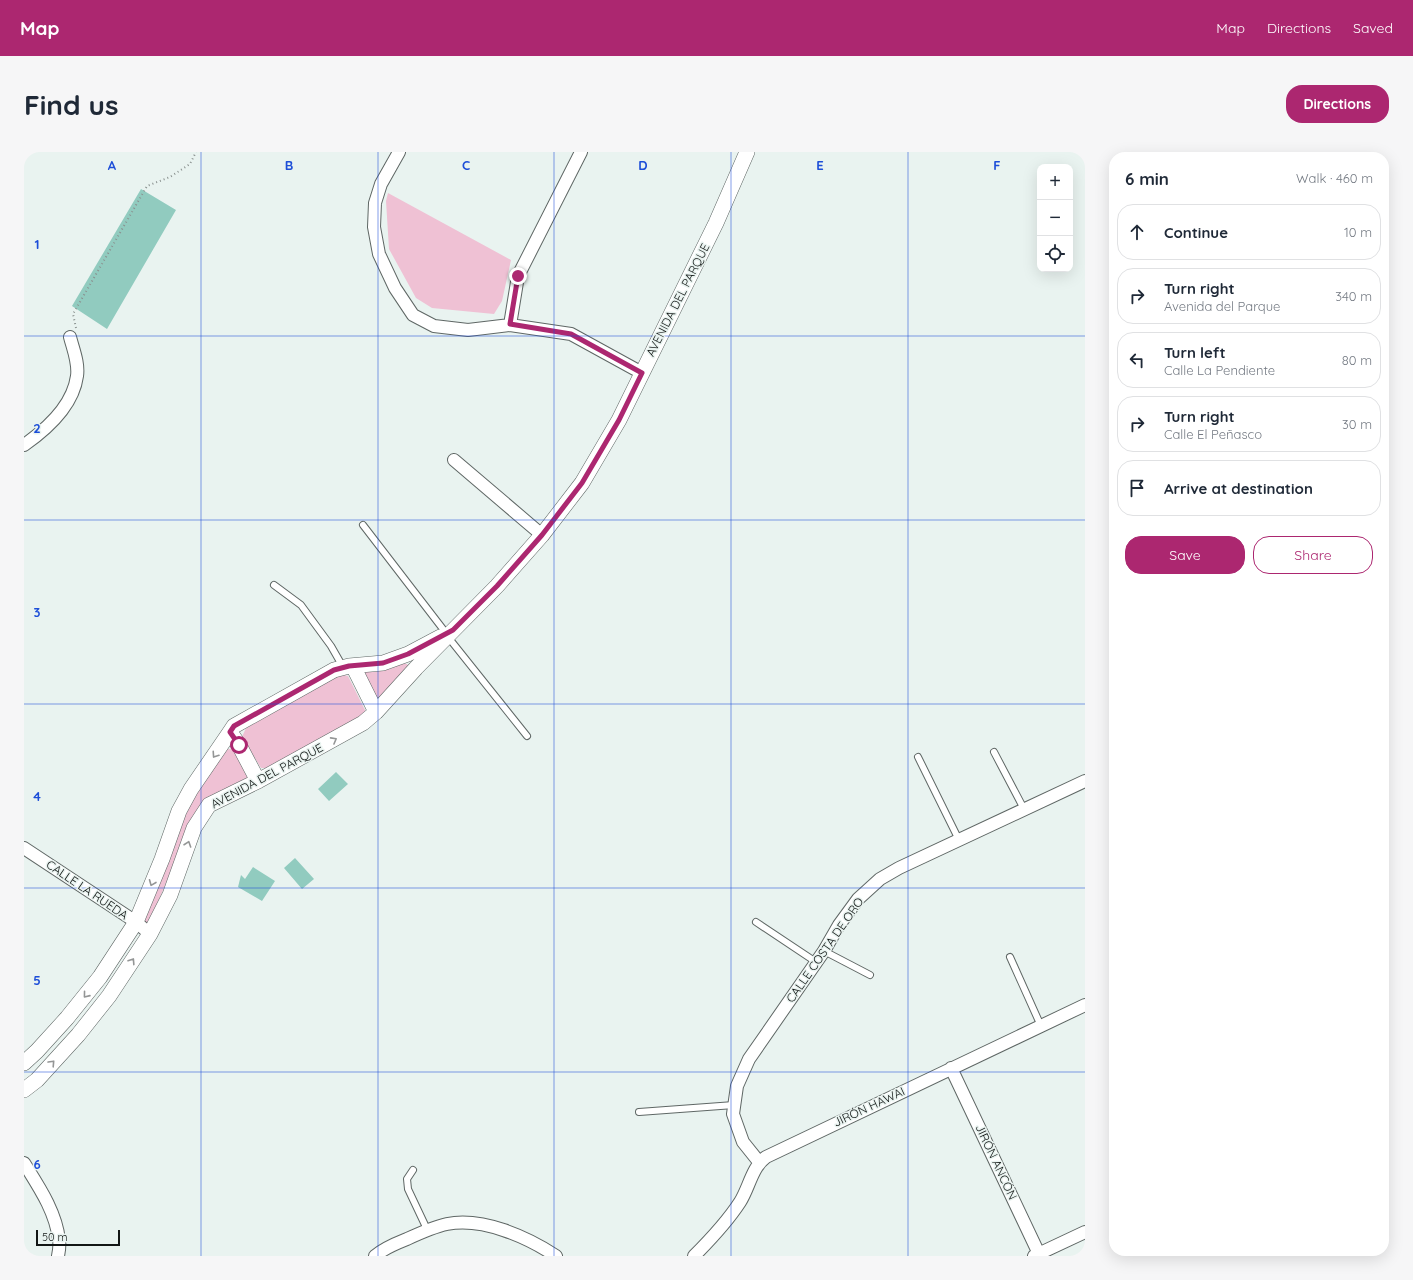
<!DOCTYPE html>
<html lang="en">
<head>
<meta charset="utf-8">
<style>
	:root { --surface:#fff; --page:#f6f6f7; --text:#1f2937; --muted:#747a83; --line:#e0e1e3; --accent:#ac2770 }
	body { margin:0; font-family:Quicksand,sans-serif; background:var(--page); color:var(--text) }
	.controls { position:absolute; right:12px; top:12px; display:grid; overflow:hidden; border-radius:8px; box-shadow:0 4px 16px #0002 }
	.controls button { width:36px; height:36px; display:grid; place-items:center; padding:0; border:0; border-bottom:1px solid var(--line); background:var(--surface); color:var(--text); font:20px sans-serif }
	.scale { position:absolute; left:12px; bottom:10px; width:84px; box-sizing:border-box; padding-left:4px; border:2px solid #121615; border-top:0; font-size:11px; line-height:14px; white-space:nowrap; color:#121615; -webkit-text-stroke:3px #e9f3f0; paint-order:stroke }
	.stop { position:absolute; width:12px; height:12px; margin:-9px; border:3px solid #ac2770; border-radius:50%; background:#fff }
	.stop.end { background:#ac2770; border-color:#fff; box-shadow:0 1px 4px #0008 }
	.list { margin:0; padding:0; list-style:none }
	h2 { display:flex; justify-content:space-between; align-items:center; height:52px; margin:0; padding:0 16px; font-size:17px }
	h2 small { font-size:13px; font-weight:400; color:var(--muted) }
	.list li { display:grid; grid-template-columns:26px 1fr auto; gap:12px; align-items:center; box-sizing:border-box; height:56px; margin:0 8px 8px; padding:0 8px; border:1px solid var(--line); border-radius:16px }
	.list b { display:block; font-size:15px; white-space:nowrap }
	.list p { margin:0; font-size:13px; white-space:nowrap; color:var(--muted) }
	.list em { font-size:13px; font-style:normal; color:var(--muted) }
	.actions { display:flex; gap:8px; padding:12px 16px }
	.actions a { flex:1; padding:9px 0; border:1px solid var(--accent); border-radius:16px; text-align:center; font-size:14px; color:var(--accent) }
	.actions .main { background:var(--accent); color:#fff }
	.icon { flex:none; width:22px; height:22px; fill:none; stroke:currentColor; stroke-width:2; stroke-linecap:round; stroke-linejoin:round }
	.map { position:relative; flex:none; width:1061px; height:1104px; overflow:hidden; border-radius:16px }
	header { display:flex; align-items:center; gap:24px; box-sizing:border-box; height:56px; padding:0 20px; background:var(--accent); color:#fff }
	header strong { font-size:19px }
	nav { display:flex; gap:22px; margin-inline-start:auto; font-size:14px }
	.intro { display:flex; align-items:center; justify-content:space-between; box-sizing:border-box; height:96px; padding:0 24px }
	h1 { margin:0; font-size:28px }
	.button { padding:10px 18px; border-radius:16px; background:var(--accent); color:#fff; font-size:14px; font-weight:700 }
	main { display:flex; gap:24px; padding:0 24px }
	aside { flex:1; background:var(--surface); border-radius:16px; box-shadow:0 4px 16px #0002 }
	.map>svg:first-child { display:block }
	.green { fill:#efc1d4 }
	.building { fill:#91cbbf }
	.lines { fill:none; stroke-linecap:round; stroke-linejoin:round }
	.service-casing { stroke:#5f6765; stroke-width:8 }
	.minor-casing { stroke:#5f6765; stroke-width:14 }
	.tertiary-casing { stroke:#5f6765; stroke-width:16 }
	.path { stroke:#8a918f; stroke-width:2; stroke-dasharray:1 3; stroke-linecap:butt }
	.service { stroke:#fff; stroke-width:6 }
	.minor { stroke:#fff; stroke-width:12 }
	.tertiary { stroke:#fff; stroke-width:15 }
	.oneway { stroke:#949696 }
	.route { stroke:#ac2770; stroke-width:5 }
	.grid { fill:none; stroke:#1d4ed8; stroke-width:1; stroke-opacity:0.55 }
	.labels { text-anchor:middle; stroke-width:3; stroke-linejoin:round; paint-order:stroke }
	.street-label { font-size:12px; fill:#121615; stroke:#e9f3f0 }
	.grid-label { font-size:13px; text-anchor:middle; font-weight:bold; fill:#1d4ed8; stroke:#e9f3f0; stroke-width:3; stroke-linejoin:round; paint-order:stroke }
</style>
</head>
<body>
<header>
<strong>Map</strong>
<nav><a>Map</a><a>Directions</a><a>Saved</a></nav>
</header>
<div class="intro"><h1>Find us</h1><a class="button">Directions</a></div>
<main>
<div class="map">
<svg width="1061" height="1104" viewBox="0 0 1061 1104">
	<rect width="100%" height="100%" fill="#e9f3f0"/>
	<!-- green -->
	<path class="green" d="M364 41 487 108 478 149 470 162 408 156 392 146 365 97 362 49Z
		M378 511 383 512 385 515 355 547 350 546 340 519 350 520 366 517Z
		M315 522 324 524 341 558V564L244 616H237L218 585 222 576Z
		M205 597H210L224 627 167 673 124 773 119 771 162 659 201 598Z"/>
	<!-- building -->
	<path class="building" d="M117 37 152 58 83 177 48 154Z
		M312 620 324 632 305 649 294 637Z
		M271 706 290 727 278 737 260 716Z
		M229 715 251 729 238 749 214 735 217 723 221 727Z"/>
	<g class="lines">
		<defs>
			<path id="service" d="M339 373 422 481
				M250 433 277 453 307 494 319 515
				M424 485 503 584
				M970 600 1000 657
				M894 605 935 688
				M732 770 792 810
				M800 799 846 823
				M986 805 1017 874
				M615 960 710 953
				M389 1018 383 1027 384 1037 401 1073"/>
			<path id="minor" d="M375 0 357 32 351 51 350 75 355 102 371 136 389 163 410 174 444 178 486 173 547 182 618 221
				M486 173 494 124 557 0
				M0 293C23 277 49 254 53 224 55 211 49 197 46 185
				M430 308 518 383
				M0 696 112 770 126 782
				M927 916 1016 1104
				M735 1010 719 990 709 962 713 934 725 907 800 799 815 773 834 747 856 727 875 716 1061 629
				M0 1011C15 1035 32 1060 35 1088 36 1093 35 1099 34 1104
				M351 1104C360 1096 373 1091 383 1087 396 1081 409 1075 423 1072 459 1065 503 1085 532 1104
				M670 1104C687 1087 703 1070 716 1050 725 1036 728 1015 742 1005L1061 853
				M1010 1104 1061 1080"/>
			<path id="tertiary" d="M329 514 352 560
				M206 580 215 593 234 629
				M0 911 13 899 43 866 76 825 112 770 138 707 155 659 167 637 206 580 210 574 310 518 325 514 359 511 384 502 416 485
				M0 938 13 928 54 883 85 844 126 782 146 743 170 676 185 653 234 629 339 571 352 560 392 516 473 434 518 383 558 331 595 268 692 71 723 0"/>
		</defs>
		<!-- service casing -->
		<use href="#service" class="service-casing"/>
		<!-- minor casing -->
		<use href="#minor" class="minor-casing"/>
		<!-- tertiary casing -->
		<use href="#tertiary" class="tertiary-casing"/>
		<!-- path -->
		<path class="path" d="M52 176 49 162 123 34 146 25 166 12 172 0"/>
		<!-- service -->
		<use href="#service" class="service"/>
		<!-- minor -->
		<use href="#minor" class="minor"/>
		<!-- tertiary -->
		<use href="#tertiary" class="tertiary"/>
	</g>
	<!-- one-way arrows -->
	<defs><path id="oneway-chevron" d="M-2-3.5L2.5 0L-2 3.5" fill="none" stroke-width="1.6" stroke-linecap="round" stroke-linejoin="round"/></defs>
	<g class="oneway">
		<use href="#oneway-chevron" transform="translate(310 588) rotate(-29)"/>
		<use href="#oneway-chevron" transform="translate(191 603) rotate(124)"/>
		<use href="#oneway-chevron" transform="translate(164 692) rotate(-71)"/>
		<use href="#oneway-chevron" transform="translate(128 731) rotate(112)"/>
		<use href="#oneway-chevron" transform="translate(108 809) rotate(-57)"/>
		<use href="#oneway-chevron" transform="translate(62 843) rotate(129)"/>
		<use href="#oneway-chevron" transform="translate(28 911) rotate(-47)"/>
	</g>
	<g class="lines">
		<!-- route -->
		<path class="route" d="M215 593 206 580 210 574 310 518 325 514 359 511 384 502 429 478 473 434 518 383 558 331 595 268 618 221 547 182 486 172 494 124"/>
	</g>
	<!-- grid -->
	<path class="grid" d="M177 0V1104M354 0V1104M530 0V1104M707 0V1104M884 0V1104M0 184H1061M0 368H1061M0 552H1061M0 736H1061M0 920H1061"/>
	<g class="labels">
		<!-- street labels -->
		<g class="street-label">
			<text transform="translate(654 148) rotate(-63)" y="4">AVENIDA DEL PARQUE</text>
			<text transform="translate(243 624) rotate(-28)" y="4">AVENIDA DEL PARQUE</text>
			<text transform="translate(63 738) rotate(34)" y="4">CALLE LA RUEDA</text>
			<text transform="translate(801 798) rotate(-55)" y="4">CALLE COSTA DE ORO</text>
			<text transform="translate(845 955) rotate(-25)" y="4">JIRÓN HAWAI</text>
			<text transform="translate(972 1010) rotate(65)" y="4">JIRÓN ANCÓN</text>
		</g>
	</g>
	<g class="grid-label">
		<text x="88" y="18">A</text>
		<text x="265" y="18">B</text>
		<text x="442" y="18">C</text>
		<text x="619" y="18">D</text>
		<text x="796" y="18">E</text>
		<text x="973" y="18">F</text>
		<text x="13" y="97">1</text>
		<text x="13" y="281">2</text>
		<text x="13" y="465">3</text>
		<text x="13" y="649">4</text>
		<text x="13" y="833">5</text>
		<text x="13" y="1017">6</text>
	</g>
</svg>
<div class="controls">
<button>+</button>
<button>−</button>
<button><svg class="icon" aria-label="locate" viewBox="0 0 24 24"><circle cx="12" cy="12" r="6"/><path d="M12 2v4M12 18v4M2 12h4M18 12h4"/></svg></button>
</div>
<div class="scale">50 m</div>
<div class="stop" style="left:215px;top:593px"></div>
<div class="stop end" style="left:494px;top:124px"></div>
</div>
<aside>
<h2>6 min<small>Walk · 460 m</small></h2>
<ul class="list">
<li><svg class="icon" aria-label="ahead" viewBox="0 0 24 24"><path d="M12 20V5M6 11l6-6 6 6"/></svg><div><b>Continue</b></div><em>10 m</em></li>
<li><svg class="icon" aria-label="right" viewBox="0 0 24 24"><path d="M7 20v-9h11M14 6l5 5-5 5"/></svg><div><b>Turn right</b><p>Avenida del Parque</p></div><em>340 m</em></li>
<li><svg class="icon" aria-label="left" viewBox="0 0 24 24"><path d="M17 20v-9H6M10 6l-5 5 5 5"/></svg><div><b>Turn left</b><p>Calle La Pendiente</p></div><em>80 m</em></li>
<li><svg class="icon" aria-label="right" viewBox="0 0 24 24"><path d="M7 20v-9h11M14 6l5 5-5 5"/></svg><div><b>Turn right</b><p>Calle El Peñasco</p></div><em>30 m</em></li>
<li><svg class="icon" aria-label="arrive" viewBox="0 0 24 24"><path d="M6 21V4h12l-3 4 3 4H6"/></svg><div><b>Arrive at destination</b></div></li>
</ul>
<div class="actions"><a class="main">Save</a><a>Share</a></div>
</aside>
</main>
</body>
</html>
